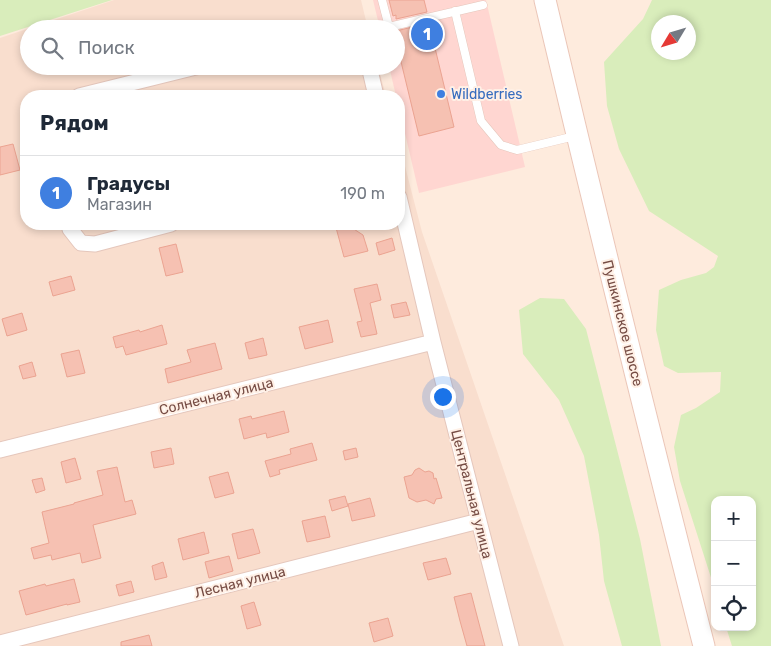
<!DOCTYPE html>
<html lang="ru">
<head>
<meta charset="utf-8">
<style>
	:root { --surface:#fff; --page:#f6f6f7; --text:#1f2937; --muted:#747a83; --line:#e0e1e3; --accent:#b45309 }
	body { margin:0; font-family:Rubik,sans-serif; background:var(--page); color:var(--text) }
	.controls { position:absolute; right:15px; bottom:15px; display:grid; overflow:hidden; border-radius:10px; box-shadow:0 2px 8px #0003 }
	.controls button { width:45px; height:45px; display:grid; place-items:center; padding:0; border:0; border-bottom:1px solid var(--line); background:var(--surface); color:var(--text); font:25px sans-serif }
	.compass { position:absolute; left:651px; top:15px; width:45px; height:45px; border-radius:50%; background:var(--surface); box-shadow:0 2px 8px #0003; rotate:232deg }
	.you { position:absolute; left:442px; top:396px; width:18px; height:18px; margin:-12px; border:4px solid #fff; border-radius:50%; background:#1a73e8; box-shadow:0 0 0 8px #1a73e833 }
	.badge { display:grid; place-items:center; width:32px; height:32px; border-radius:50%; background:var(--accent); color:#fff; font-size:16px; font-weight:700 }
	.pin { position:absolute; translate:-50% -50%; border:2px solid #fff; box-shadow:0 1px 5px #0006 }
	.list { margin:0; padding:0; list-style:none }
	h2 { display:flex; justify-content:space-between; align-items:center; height:65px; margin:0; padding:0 20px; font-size:21px }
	h2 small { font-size:16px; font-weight:400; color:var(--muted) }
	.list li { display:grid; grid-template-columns:32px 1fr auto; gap:15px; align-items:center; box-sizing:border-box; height:75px; padding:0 20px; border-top:1px solid var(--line) }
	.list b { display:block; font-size:19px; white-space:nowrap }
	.list p { margin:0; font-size:16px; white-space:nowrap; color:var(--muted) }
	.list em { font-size:16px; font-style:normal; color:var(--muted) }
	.icon { flex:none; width:28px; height:28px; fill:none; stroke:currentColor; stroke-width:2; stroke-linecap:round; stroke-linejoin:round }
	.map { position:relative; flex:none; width:771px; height:646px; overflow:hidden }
	.search { position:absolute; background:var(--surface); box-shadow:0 2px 8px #0003; left:20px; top:20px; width:385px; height:55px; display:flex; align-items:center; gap:12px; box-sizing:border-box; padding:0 18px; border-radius:28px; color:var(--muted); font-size:19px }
	.panel { position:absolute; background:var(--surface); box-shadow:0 2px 8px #0003; left:20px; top:90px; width:385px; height:140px; border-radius:20px }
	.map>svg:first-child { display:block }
	.residential { fill:#f9dece }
	.commercial { fill:#ffd6d1 }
	.green { fill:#d9edbb; fill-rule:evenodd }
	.building { fill:#f6c1b2; stroke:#eba391 }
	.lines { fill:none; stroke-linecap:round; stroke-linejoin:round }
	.service-casing { stroke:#e5c7bc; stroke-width:9 }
	.minor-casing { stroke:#e5c7bc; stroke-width:17 }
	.secondary-casing { stroke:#ebc6b8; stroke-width:23 }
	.service { stroke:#fff; stroke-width:8 }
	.minor { stroke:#fff; stroke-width:15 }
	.secondary { stroke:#fff; stroke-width:21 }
	.shop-dot { fill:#3f7fe0; stroke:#fff0e6; stroke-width:2 }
	.labels { text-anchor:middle; stroke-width:4; stroke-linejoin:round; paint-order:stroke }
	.shop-label { font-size:14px; fill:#366cbe; stroke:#fff0e6; text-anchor:start }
	.street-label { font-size:14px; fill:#764c44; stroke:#fff0e6 }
</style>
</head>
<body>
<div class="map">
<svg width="771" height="646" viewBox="0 0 771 646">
	<rect width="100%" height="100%" fill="#feebdd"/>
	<!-- residential -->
	<path class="residential" d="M114 0H361L368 29H29V66H378L386 96H26V224H399V143L422 232 564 646H0V38Z"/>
	<!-- commercial -->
	<path class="commercial" d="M373 0H486L525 167 419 193 399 108V96H396L389 66H396V29H380Z"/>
	<!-- green -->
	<path class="green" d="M0 0H112L0 36Z
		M652 0H771V646H732L726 627H752V500H715V590L680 481 674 447 681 415 696 408 720 392 721 372 678 373 664 366 656 330 659 290 681 280 706 273 714 267 718 256 649 211 619 149 607 106 604 62 643 19ZM658 22H688V52H658Z
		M540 298 564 299 586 329 640 539 661 646H622L604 581 599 535 584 456 559 400 523 354 519 310Z"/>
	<!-- building -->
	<path class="building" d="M389 0H424L427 12 396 19V15L393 16Z
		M429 23 454 127 419 136 396 41V31Z
		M13 144 20 170 0 175V147Z
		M335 224H346L363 235 368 251 344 257Z
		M392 238 395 250 379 255 376 243Z
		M176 244 183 272 166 276 159 248Z
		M71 276 75 290 53 296 49 282Z
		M377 284 381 300 370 303 377 334 361 337 357 322 362 321 354 289Z
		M406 302 410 315 394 318 391 305Z
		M22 313 27 330 7 336 2 319Z
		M328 320 333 342 305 349 299 327Z
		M162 325 167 344 126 355 123 346 116 348 113 337 139 330 140 332Z
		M263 338 267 355 249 359 245 343Z
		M215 343 222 369 168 383 165 369 191 362 187 350Z
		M79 350 85 373 67 377 61 354Z
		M32 362 36 376 23 379 19 366Z
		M284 411 289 432 267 438 266 433 244 439 239 419 251 416 252 419Z
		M312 443 317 460 279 470 280 474 270 477 265 461 291 454 290 449Z
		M171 448 174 464 154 468 151 452Z
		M356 448 358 457 345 460 343 451Z
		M75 458 81 479 66 483 61 462Z
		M117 467 125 502 132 500 136 514 93 525 101 558 82 563 80 553 52 560 51 555 34 559 31 548 49 543 42 512 74 504V503L103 495 97 471Z
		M419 468 425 472 429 471 433 473 434 479 436 478 442 498 436 499 434 504 426 500 417 502 409 498 404 477 412 475 415 470Z
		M228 472 234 493 215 498 209 477Z
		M42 478 45 490 36 493 32 480Z
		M345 496 348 506 332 511 329 500Z
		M370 498 375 516 352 521 348 504Z
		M325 516 330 537 307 542 302 521Z
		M253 529 260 553 238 559 232 534Z
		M204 532 209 553 183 560 178 539Z
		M229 556 233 571 209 578 205 562Z
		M446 558 451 574 428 580 423 563Z
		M163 562 167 577 155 580 152 566Z
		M74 579 80 602 67 605V604L26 615 19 591 45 584 46 586Z
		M131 581 134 592 119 596 116 585Z
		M471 593 477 616 485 646H467L460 621 454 597Z
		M254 602 261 625 247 629 241 606Z
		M388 618 393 636 374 642 369 623Z
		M149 635 152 646H121V642Z"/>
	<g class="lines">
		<defs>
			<path id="service" d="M382 0 389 27
				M455 11 481 121 501 145 517 150 575 136
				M380 29 483 5"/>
			<path id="minor" d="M369 66 376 96
				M79 96 200 66
				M399 197 433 342 511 646
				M69 224 70 229 81 243 95 244 171 224
				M0 450 433 342
				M0 643 479 521"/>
			<path id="secondary" d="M545 0C596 216 649 431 704 646"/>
		</defs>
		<!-- service casing -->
		<use href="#service" class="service-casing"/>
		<!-- minor casing -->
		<use href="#minor" class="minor-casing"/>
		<!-- secondary casing -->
		<use href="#secondary" class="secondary-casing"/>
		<!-- service -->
		<use href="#service" class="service"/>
		<!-- minor -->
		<use href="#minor" class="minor"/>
		<!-- secondary -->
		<use href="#secondary" class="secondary"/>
	</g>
	<!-- markers -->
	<circle class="shop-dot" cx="441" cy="94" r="5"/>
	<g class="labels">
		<!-- shop labels -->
		<g class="shop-label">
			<text x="451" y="99">Wildberries</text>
		</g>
		<!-- street labels -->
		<g class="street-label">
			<text transform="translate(623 323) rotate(76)" y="5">Пушкинское шоссе</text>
			<text transform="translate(216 396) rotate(-14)" y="5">Солнечная улица</text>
			<text transform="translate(472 494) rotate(76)" y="5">Центральная улица</text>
			<text transform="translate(240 582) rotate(-14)" y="5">Лесная улица</text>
		</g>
	</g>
</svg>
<div class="controls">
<button>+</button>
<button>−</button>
<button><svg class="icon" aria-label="locate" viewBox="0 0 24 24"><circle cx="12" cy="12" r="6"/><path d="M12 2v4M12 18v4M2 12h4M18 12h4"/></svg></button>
</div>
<svg class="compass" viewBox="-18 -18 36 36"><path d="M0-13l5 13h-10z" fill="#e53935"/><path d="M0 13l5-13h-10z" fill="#747a83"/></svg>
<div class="you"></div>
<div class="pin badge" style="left:427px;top:34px;background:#3f7fe0">1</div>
<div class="search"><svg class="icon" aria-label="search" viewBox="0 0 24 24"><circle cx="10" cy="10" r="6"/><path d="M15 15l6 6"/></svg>Поиск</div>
<section class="panel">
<h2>Рядом<small></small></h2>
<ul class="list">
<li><span class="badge" style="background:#3f7fe0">1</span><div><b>Градусы</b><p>Магазин</p></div><em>190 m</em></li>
</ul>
</section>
</div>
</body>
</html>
